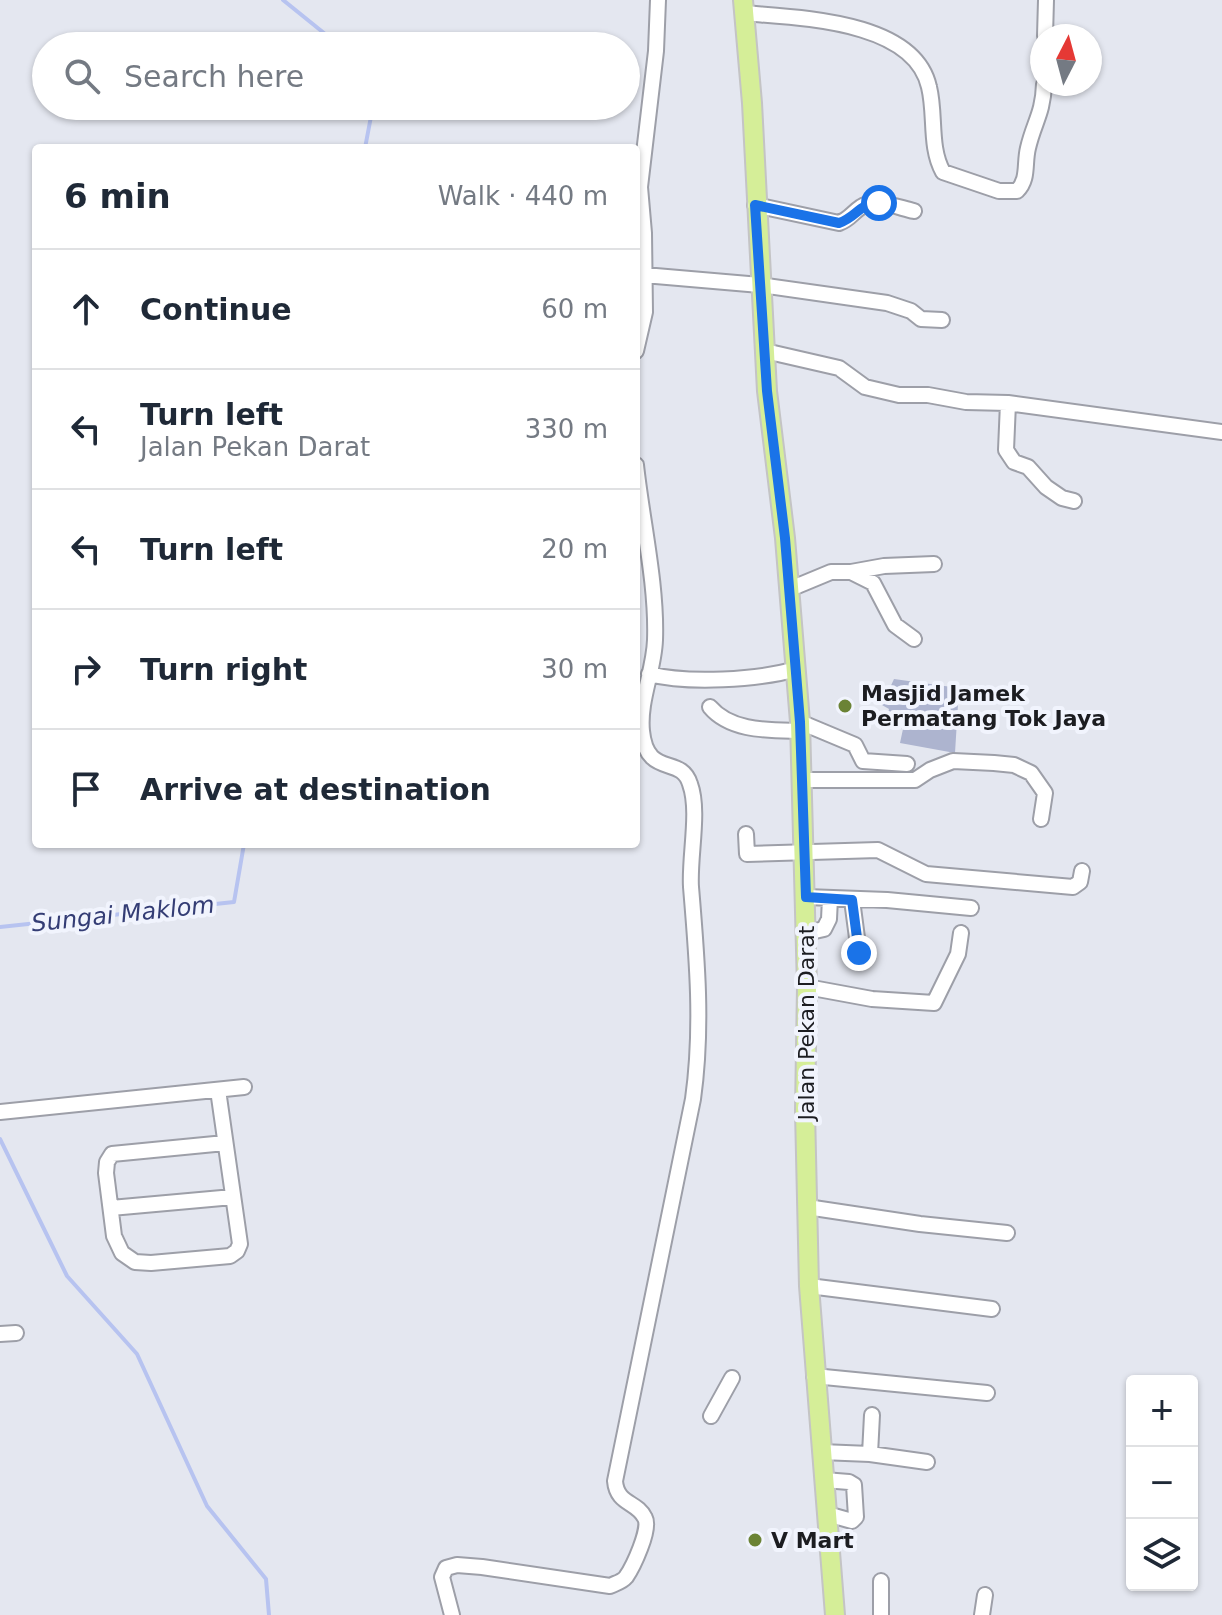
<!DOCTYPE html>
<html lang="en">
<head>
<meta charset="utf-8">
<style>
	:root { --surface:#fff; --page:#f6f6f7; --text:#1f2937; --muted:#747a83; --line:#e0e1e3 }
	body { margin:0; font-family:"DejaVu Sans",sans-serif; background:var(--page); color:var(--text) }
	.controls { position:absolute; right:24px; bottom:24px; display:grid; overflow:hidden; border-radius:8px; box-shadow:0 2px 6px #0004 }
	.controls button { width:72px; height:72px; display:grid; place-items:center; padding:0; border:0; border-bottom:2px solid var(--line); background:var(--surface); color:var(--text); font:40px sans-serif }
	.compass { position:absolute; left:1030px; top:24px; width:72px; height:72px; border-radius:50%; background:var(--surface); box-shadow:0 2px 6px #0004; rotate:6deg }
	.stop { position:absolute; width:24px; height:24px; margin:-18px; border:6px solid #1a73e8; border-radius:50%; background:#fff }
	.stop.end { background:#1a73e8; border-color:#fff; box-shadow:0 2px 8px #0008 }
	.list { margin:0; padding:0; list-style:none }
	h2 { display:flex; justify-content:space-between; align-items:center; height:104px; margin:0; padding:0 32px; font-size:34px }
	h2 small { font-size:26px; font-weight:400; color:var(--muted) }
	.list li { display:grid; grid-template-columns:52px 1fr auto; gap:24px; align-items:center; box-sizing:border-box; height:120px; padding:0 32px; border-top:2px solid var(--line) }
	.list b { display:block; font-size:30px; white-space:nowrap }
	.list p { margin:0; font-size:26px; white-space:nowrap; color:var(--muted) }
	.list em { font-size:26px; font-style:normal; color:var(--muted) }
	.icon { flex:none; width:44px; height:44px; fill:none; stroke:currentColor; stroke-width:2; stroke-linecap:round; stroke-linejoin:round }
	.map { position:relative; flex:none; width:1222px; height:1615px; overflow:hidden }
	.search { position:absolute; background:var(--surface); box-shadow:0 2px 6px #0004; left:32px; top:32px; width:608px; height:88px; display:flex; align-items:center; gap:20px; box-sizing:border-box; padding:0 28px; border-radius:44px; color:var(--muted); font-size:30px }
	.panel { position:absolute; background:var(--surface); box-shadow:0 2px 6px #0004; left:32px; top:144px; width:608px; height:704px; border-radius:8px }
	.map>svg:first-child { display:block }
	.green { fill:#adb4cf }
	.lines { fill:none; stroke-linecap:round; stroke-linejoin:round }
	.stream { stroke:#b7c3f0; stroke-width:4 }
	.minor-casing { stroke:#9d9fa8; stroke-width:18 }
	.major-casing { stroke:#c4c4c5; stroke-width:22 }
	.minor { stroke:#fff; stroke-width:14 }
	.major { stroke:#d5ee98; stroke-width:18 }
	.route { stroke:#1a73e8; stroke-width:10 }
	.poi-dot { fill:#6b8335; stroke:#f1f4fd; stroke-width:3 }
	.labels { text-anchor:middle; stroke-width:8; stroke-linejoin:round; paint-order:stroke }
	.poi-label { font-size:22px; font-weight:bold; fill:#1c1d21; stroke:#f1f4fd; text-anchor:start }
	.street-label { font-size:22px; fill:#1c1d21; stroke:#f1f4fd }
	.water-label { font-size:24px; font-style:italic; fill:#343d75; stroke:#f1f4fd }
</style>
</head>
<body>
<div class="map">
<svg width="1222" height="1615" viewBox="0 0 1222 1615">
	<rect width="100%" height="100%" fill="#e4e7f0"/>
	<!-- green -->
	<path class="green" d="M894 679 959 688 955 753 900 743 903 729 885 723 889 709 882 705Z"/>
	<g class="lines">
		<!-- stream -->
		<path class="stream" d="M283 0 340 46
			M365 148 373 106
			M0 927 234 902 244 844
			M0 1139 67 1276 137 1354 207 1506 266 1579 269 1615"/>
		<defs>
			<path id="minor" d="M744 13C799 18 914 20 929 87 936 115 929 147 943 172L999 191H1017C1029 179 1024 164 1028 148 1034 122 1043 114 1044 84
				M1045 36 1046 0
				M755 205 839 223C850 219 852 213 861 207 875 197 899 208 914 211
				M644 275 760 285 887 303 911 311 921 319 942 320
				M636 351 645 312 644 233 640 187 656 51 658 0
				M765 351 839 368 865 387 899 395H928L966 402 1008 403 1222 432
				M1008 403 1006 450 1014 462 1028 467 1046 487 1062 498 1074 501
				M851 572 884 566 934 564
				M790 589 831 572H851L873 583 895 625 914 639
				M649 674C688 684 758 680 796 669
				M710 707C731 732 770 730 801 731
				M800 722 855 745 863 761 907 764
				M803 780H915L930 770 953 761 994 763 1014 765 1031 773 1045 793 1041 819
				M746 834 747 854 878 850 926 874 1073 887 1080 882 1082 871
				M806 897 887 900 971 908
				M852 900 859 953
				M806 933 824 929 829 919 830 898
				M807 987 872 999 934 1003 958 954 961 933
				M218 1090 240 1244 237 1251 230 1256 151 1263 135 1262 122 1253 114 1236 106 1173 107 1162 112 1154 225 1143
				M0 1112 244 1087
				M807 1207 920 1224 1007 1233
				M111 1208 233 1197
				M809 1286 992 1309
				M0 1334 16 1333
				M814 1376 987 1393
				M711 1416 732 1378
				M821 1452 870 1454 927 1462
				M870 1454 872 1415
				M824 1480 849 1482 854 1485 856 1517 852 1521 827 1514
				M881 1581V1615
				M452 1615 442 1577 446 1568 457 1565 482 1567 610 1586C616 1583 622 1582 626 1577 633 1567 651 1529 645 1518 637 1501 617 1505 615 1481L693 1099C703 1028 697 958 691 887 689 857 700 811 690 784 681 754 647 779 642 731 639 700 654 671 655 640 657 584 642 521 636 465
				M982 1615 985 1595"/>
			<path id="major" d="M743 0 752 103 767 391 785 538 800 722 807 987 805 1111 809 1286 835 1615"/>
		</defs>
		<!-- minor casing -->
		<use href="#minor" class="minor-casing"/>
		<!-- major casing -->
		<use href="#major" class="major-casing"/>
		<!-- minor -->
		<use href="#minor" class="minor"/>
		<!-- major -->
		<use href="#major" class="major"/>
	</g>
	<g class="lines">
		<!-- route -->
		<path class="route" d="M859 953 852 900 806 897 800 722 785 538 767 391 755 205 839 223C857 217 858 204 879 203"/>
	</g>
	<!-- markers -->
	<g class="poi-dot">
		<circle cx="845" cy="706" r="8"/>
		<circle cx="755" cy="1540" r="8"/>
	</g>
	<g class="labels">
		<!-- poi labels -->
		<g class="poi-label">
			<text x="861" y="701">Masjid Jamek<tspan x="861" dy="25">Permatang Tok Jaya</tspan></text>
			<text x="771" y="1548">V Mart</text>
		</g>
		<!-- street labels -->
		<g class="street-label">
			<text transform="translate(806 1023) rotate(-90)" y="8">Jalan Pekan Darat</text>
		</g>
		<!-- water labels -->
		<g class="water-label">
			<text transform="translate(123 914) rotate(-6)" y="8">Sungai Maklom</text>
		</g>
	</g>
</svg>
<div class="controls">
<button>+</button>
<button>−</button>
<button><svg class="icon" aria-label="layers" viewBox="0 0 24 24"><path d="M12 4l9 5-9 5-9-5zM3 14l9 5 9-5"/></svg></button>
</div>
<svg class="compass" viewBox="-18 -18 36 36"><path d="M0-13l5 13h-10z" fill="#e53935"/><path d="M0 13l5-13h-10z" fill="#747a83"/></svg>
<div class="stop" style="left:879px;top:203px"></div>
<div class="stop end" style="left:859px;top:953px"></div>
<div class="search"><svg class="icon" aria-label="search" viewBox="0 0 24 24"><circle cx="10" cy="10" r="6"/><path d="M15 15l6 6"/></svg>Search here</div>
<section class="panel">
<h2>6 min<small>Walk · 440 m</small></h2>
<ul class="list">
<li><svg class="icon" aria-label="ahead" viewBox="0 0 24 24"><path d="M12 20V5M6 11l6-6 6 6"/></svg><div><b>Continue</b></div><em>60 m</em></li>
<li><svg class="icon" aria-label="left" viewBox="0 0 24 24"><path d="M17 20v-9H6M10 6l-5 5 5 5"/></svg><div><b>Turn left</b><p>Jalan Pekan Darat</p></div><em>330 m</em></li>
<li><svg class="icon" aria-label="left" viewBox="0 0 24 24"><path d="M17 20v-9H6M10 6l-5 5 5 5"/></svg><div><b>Turn left</b></div><em>20 m</em></li>
<li><svg class="icon" aria-label="right" viewBox="0 0 24 24"><path d="M7 20v-9h11M14 6l5 5-5 5"/></svg><div><b>Turn right</b></div><em>30 m</em></li>
<li><svg class="icon" aria-label="arrive" viewBox="0 0 24 24"><path d="M6 21V4h12l-3 4 3 4H6"/></svg><div><b>Arrive at destination</b></div></li>
</ul>
</section>
</div>
</body>
</html>
